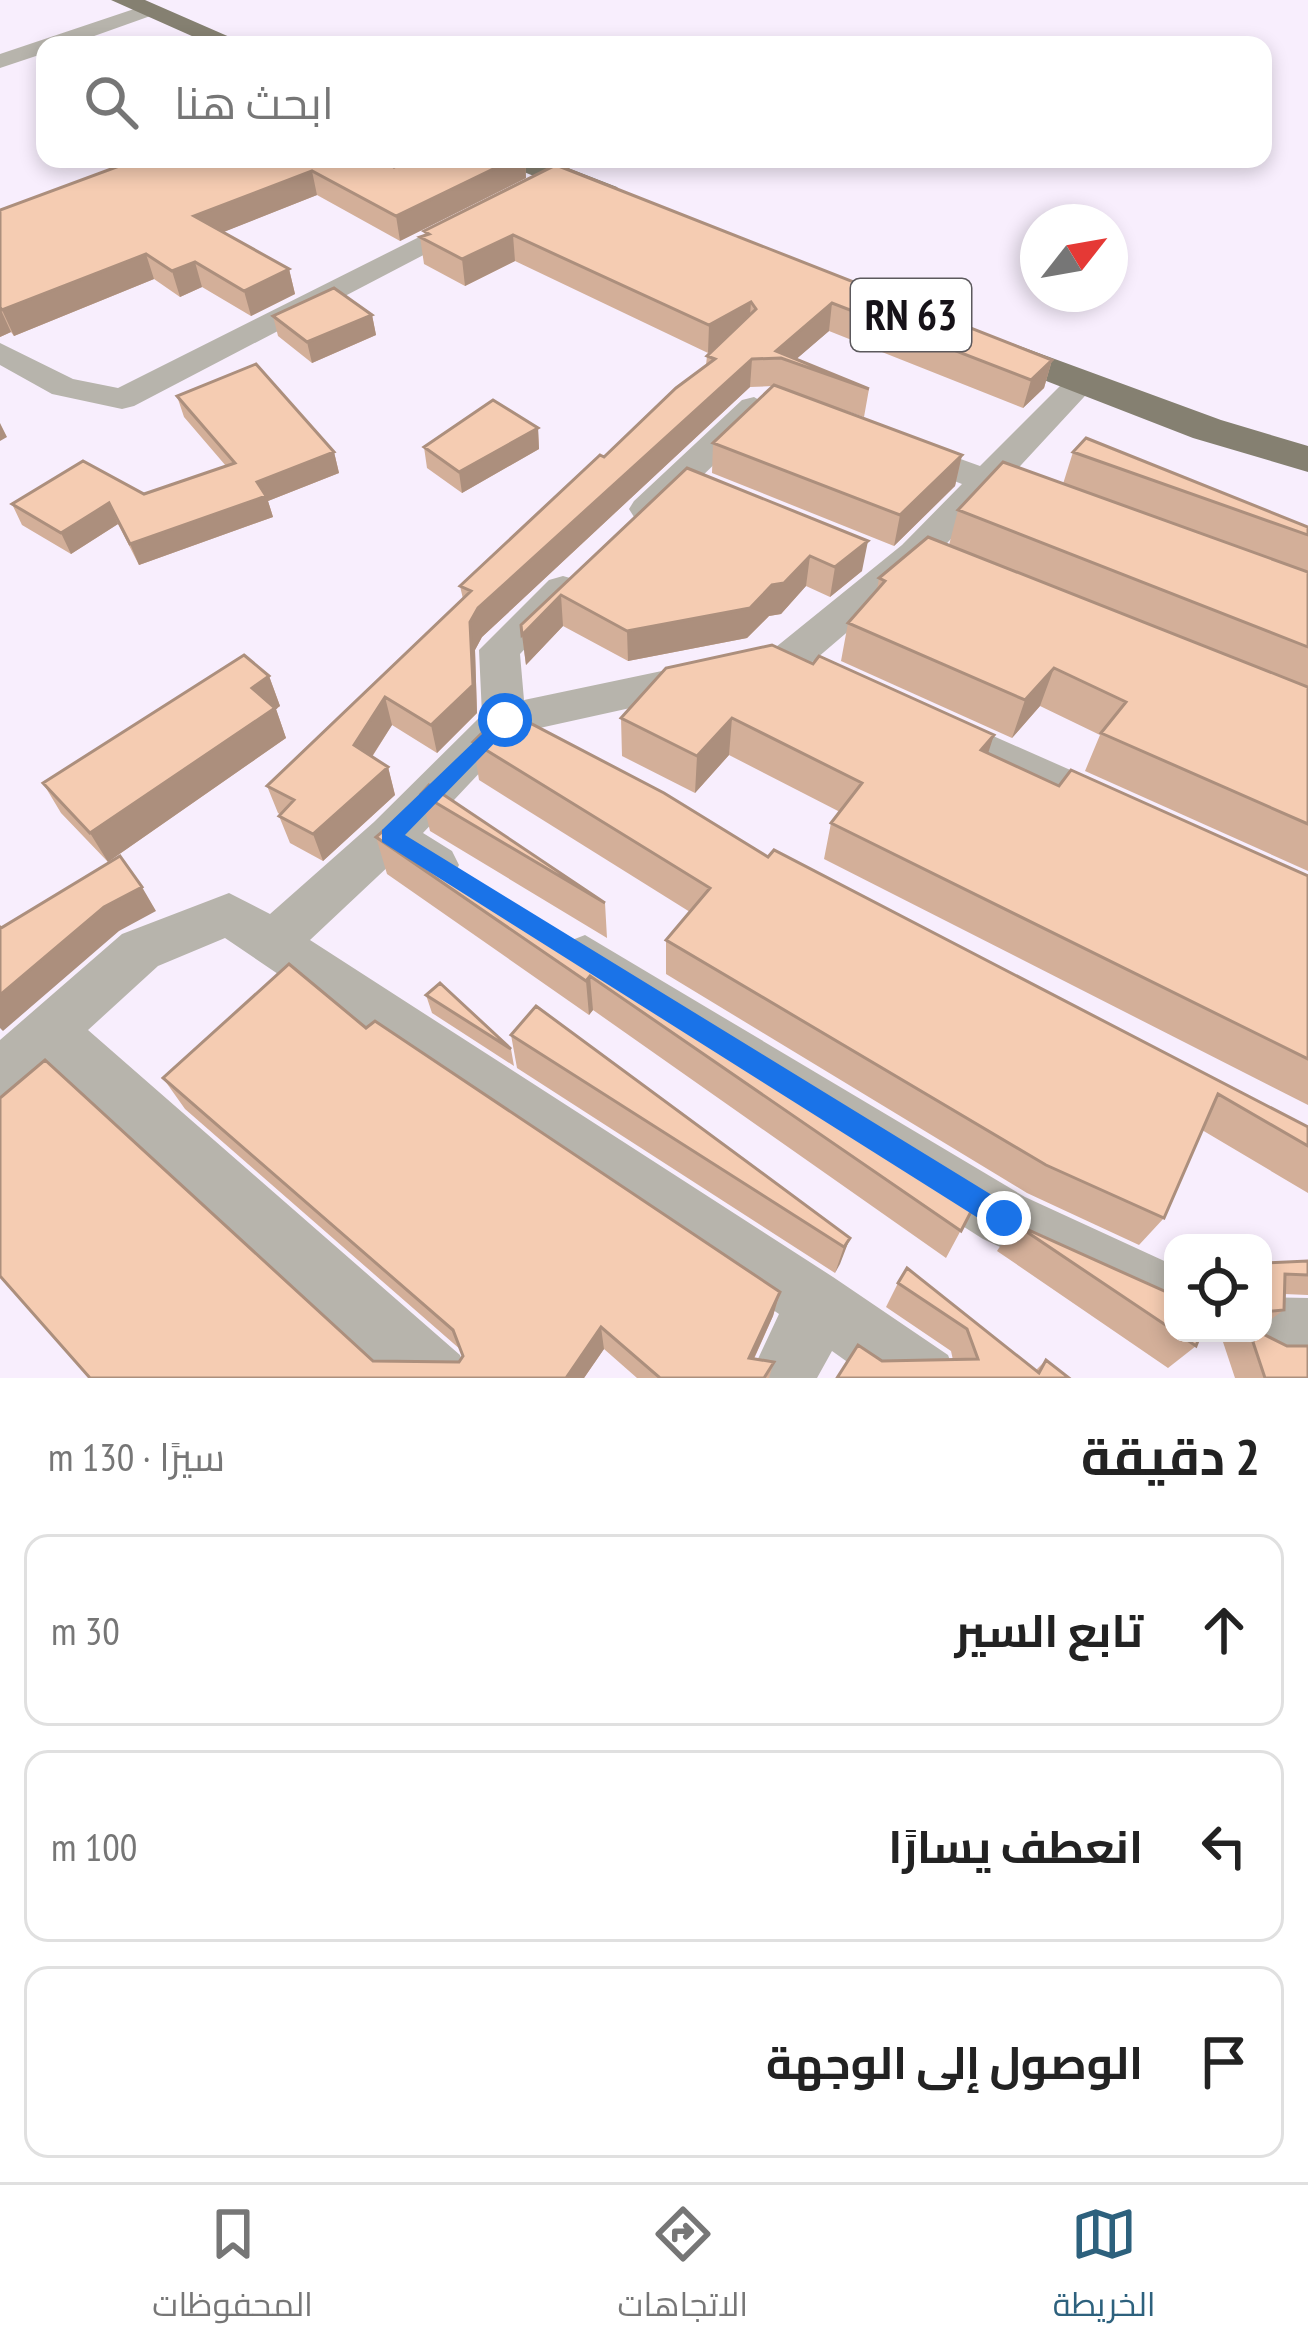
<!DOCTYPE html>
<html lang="ar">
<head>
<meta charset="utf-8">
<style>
	:root { --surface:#fff; --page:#f2f2f2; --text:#222; --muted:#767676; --line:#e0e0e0; --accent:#2d617d }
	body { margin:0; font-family:"PT Sans Narrow",Cairo,sans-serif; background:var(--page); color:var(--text); direction:rtl }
	.controls { position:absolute; right:36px; bottom:36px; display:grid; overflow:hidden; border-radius:24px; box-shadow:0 6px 18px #0003 }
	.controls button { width:108px; height:108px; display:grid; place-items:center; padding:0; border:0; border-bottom:3px solid var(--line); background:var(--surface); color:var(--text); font:60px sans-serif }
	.compass { position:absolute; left:1020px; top:204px; width:108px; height:108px; border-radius:50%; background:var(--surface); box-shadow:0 6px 18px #0003; rotate:59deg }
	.stop { position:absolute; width:36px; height:36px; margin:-27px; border:9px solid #1a73e8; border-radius:50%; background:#fff }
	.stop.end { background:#1a73e8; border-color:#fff; box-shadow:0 3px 12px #0008 }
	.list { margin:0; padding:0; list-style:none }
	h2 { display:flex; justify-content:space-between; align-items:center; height:156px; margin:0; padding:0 48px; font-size:51px }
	h2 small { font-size:39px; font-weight:400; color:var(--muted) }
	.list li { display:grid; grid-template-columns:78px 1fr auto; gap:36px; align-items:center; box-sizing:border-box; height:192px; margin:0 24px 24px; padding:0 24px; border:3px solid var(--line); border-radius:24px }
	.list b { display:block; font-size:45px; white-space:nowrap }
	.list em { font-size:39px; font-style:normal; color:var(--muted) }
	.icon { flex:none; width:66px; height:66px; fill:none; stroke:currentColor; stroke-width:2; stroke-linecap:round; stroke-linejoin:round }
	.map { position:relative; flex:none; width:1308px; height:1378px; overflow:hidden; direction:ltr }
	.search { position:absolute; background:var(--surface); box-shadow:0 6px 18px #0003; left:36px; right:36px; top:36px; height:132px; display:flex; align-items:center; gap:30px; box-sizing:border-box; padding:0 42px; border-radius:24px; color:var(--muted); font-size:45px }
	.sheet { height:804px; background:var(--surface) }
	nav { display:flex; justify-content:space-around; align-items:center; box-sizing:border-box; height:168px; border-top:3px solid var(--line); background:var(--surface); font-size:33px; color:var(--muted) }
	nav a { display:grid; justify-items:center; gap:6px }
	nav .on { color:var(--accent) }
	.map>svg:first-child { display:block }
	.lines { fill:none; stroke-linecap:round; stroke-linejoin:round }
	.minor { fill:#b7b4ac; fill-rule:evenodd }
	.major { fill:#858071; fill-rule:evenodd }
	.wall { fill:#d3af99 }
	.shaded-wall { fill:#ac8f7d }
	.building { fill:#f5ccb2; stroke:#ac8f7d; stroke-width:3 }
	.route { fill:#1a73e8 }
	.labels { text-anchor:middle; stroke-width:12; stroke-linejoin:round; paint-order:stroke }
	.shield { fill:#fff; stroke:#5c595d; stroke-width:3 }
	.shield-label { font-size:42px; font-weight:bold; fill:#161218 }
</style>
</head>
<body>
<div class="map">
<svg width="1308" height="1378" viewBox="0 0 1308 1378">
	<rect width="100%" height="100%" fill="#f8eefd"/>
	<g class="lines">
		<!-- minor -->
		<path class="minor" d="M149 4 156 6V14L69 45H45V53L0 68V54Z
			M471 211 481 213 485 219 481 225 134 406 122 409 52 394 0 365V343L73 379 118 388Z
			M1080 374 1096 384 1010 477 1050 492 1055 500 1050 508 1037 511 992 496 928 563 803 670 517 733 423 833 452 851 459 865 452 879 435 885 393 862 310 940 833 1277 948 1355 957 1378H870L832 1351 817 1378H749L779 1314 225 938 158 966 88 1030 460 1355 469 1378H390L50 1065 19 1093 0 1101V1040L122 934 229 893 270 914 374 822 482 715 479 650 549 580 563 576 577 580 582 589 520 654 524 700 776 647 902 545 962 484 892 457 887 450 892 443H916L980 466 1069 377Z
			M754 397 771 407 766 414 660 517H634L629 509 634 501 742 400Z
			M939 712 1127 795 1134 808 1127 821 1111 827 1095 821 924 741 917 729 924 717Z
			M585 935 1025 1197 1173 1265V1327L983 1239 567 974 560 958 567 942Z
			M1263 1297 1308 1298V1360L1263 1359 1241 1350 1234 1333H1263Z"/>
		<!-- major -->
		<path class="major" d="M111 0H145L248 45H212Z
			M503 159H545L617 187 622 194 617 201H595L507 165Z
			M987 334 1221 420 1308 446V472L1193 438 974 353 968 345 974 337Z"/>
	</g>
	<!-- wall -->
	<path class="wall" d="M138 159 394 167 412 159H525L526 178 400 241 317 195 223 232 289 269 295 294 251 316 202 287 180 297 154 279 14 336 11 332 0 337V210Z
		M556 165 1052 360 1044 388 1023 408 829 331 796 359 869 389 864 417 775 386 962 455 955 486 894 546 712 473 713 443 773 386 750 387 482 637 475 650 477 713 437 753 392 725 372 757 388 767 395 795 323 861 290 843 279 816 281 815 278 813 267 786 463 599 460 586 706 365 707 356 713 350 708 353 515 261 465 286 424 264 420 237 425 235 424 231Z
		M372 315 376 335 312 363 278 336 273 316Z
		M177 396 334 452 339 473 268 501 273 517 139 565 118 524 71 554 22 525 12 504 144 494 226 466 184 417Z
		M538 428 539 449 462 493 427 468 424 447Z
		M1073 452 1308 527V871L1085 771 1100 735 1040 706 1012 738 841 661 848 623 877 590 879 578 949 545 958 510 1063 484Z
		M687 468 862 571 830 597 806 586 781 614 769 616 747 638 628 661 563 626 526 665 521 625Z
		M666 668 988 753 1059 786 1308 876V1105L824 859 831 823 840 812 729 755 695 793 622 756 621 718Z
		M269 676 280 706 276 709 286 738 108 862 61 813 43 783Z
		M473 742 768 857 1308 1127V1193L1202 1130 1164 1218 1139 1245 1027 1193 666 974V940L690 912 479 780Z
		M421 794 605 903 607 938 430 831Z
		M376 837 976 1202 946 1258 593 1010 589 1015 387 874Z
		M426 995 511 1049 514 1066 432 1013Z
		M366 1028 780 1292 773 1316 754 1359 774 1362 769 1378H637L604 1349 584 1378H90L373 1361 459 1362 463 1356 461 1350 185 1109 163 1078Z
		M511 1035 850 1238 835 1273 517 1068Z
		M1015 1224 1173 1295V1333H1201L1196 1346 1168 1368 997 1251Z
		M1308 1261V1295L1284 1294V1310L1263 1325V1263Z
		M898 1283 1036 1370 1046 1360 1069 1378 882 1361 953 1360 951 1351 886 1307Z
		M1220 1333H1261L1308 1378H1235Z"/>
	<!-- shaded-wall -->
	<path class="shaded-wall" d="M514 159H525L526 178 400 241 396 216Z
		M312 171 317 195 201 241 194 216Z
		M513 235 515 261 465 286 462 259Z
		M146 254 154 279 14 336 2 310Z
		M195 262 202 287 180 297 172 271Z
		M289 269 295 294 251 316 244 291Z
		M751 302 749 329 708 353 709 325Z
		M832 303 829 331 793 362 776 351Z
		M0 308 11 332 0 337Z
		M372 315 376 335 312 363 307 342Z
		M752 359 750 387 482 637 475 650 477 713 437 753 431 725 470 622 478 608Z
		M1052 360 1044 388 1023 408 1031 380Z
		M0 423 7 437 0 441Z
		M538 428 539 449 462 493 459 472Z
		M334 452 339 473 268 501 273 517 139 565 130 544 257 482Z
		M962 455 955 486 894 546 900 515Z
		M109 503 118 524 71 554 61 533Z
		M868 541 862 571 830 597 835 567Z
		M810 556 806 586 781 614 769 616 747 638 628 661 627 631 772 585Z
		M561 595 563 626 526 665 522 635Z
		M1054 668 1040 706 1012 738 1025 700Z
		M269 676 280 706 276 709 286 738 108 862 90 833 252 688Z
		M385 697 392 725 362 772 354 745Z
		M732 718 729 755 695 793 697 756Z
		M994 735 982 772 981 750Z
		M388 767 395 795 323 861 313 834Z
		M142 887 156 911 119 931 3 1031 0 1028V995L104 907Z
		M590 976 593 1010 589 1015 586 981Z
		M850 1238 840 1264 835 1273 844 1247Z
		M780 1292 773 1316 745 1378 749 1358Z
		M601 1327 604 1349 584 1378H566Z"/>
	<!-- building -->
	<path class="building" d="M138 159H380L394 167 412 159H514L396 216 312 171 194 216 289 269 244 291 195 262 172 271 146 254 2 310 0 307V210Z
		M556 165 1052 360 1031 380 832 303 776 351 869 389 781 358 752 359 478 608 470 622 473 685 431 725 385 697 354 745 388 767 313 834 279 816 294 800 267 786 471 591 460 586 600 455 604 457 676 388 715 359 707 356 756 309 751 302 709 325 513 235 462 259 420 237 429 234 424 231Z
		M334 288 372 315 307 342 273 316Z
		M256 364 334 452 257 482 266 496 130 544 109 503 61 533 12 504 83 461 144 494 235 463 177 396Z
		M774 385 962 455 900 515 713 443Z
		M493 400 538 428 459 472 424 447Z
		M1086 438 1308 527V535L1073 452Z
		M1003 462 1308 572V647L958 510Z
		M687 468 868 541 835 567 810 556 784 583 772 585 750 608 627 631 561 595 522 635 521 625Z
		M928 537 1308 687V824L1101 733 1126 702 1054 668 1025 700 848 623 885 581 879 578Z
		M772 645 813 664 819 656 994 735 981 750 1059 786 1071 770 1308 876V1059L831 823 862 783 732 718 697 756 621 718 666 668Z
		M244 655 269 676 252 688 275 708 90 833 43 783Z
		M505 710 664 793 768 857 774 850 1308 1127V1146L1218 1094 1164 1218 1046 1165 666 940 710 888 473 742Z
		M429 785 605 903 421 794Z
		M383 831 976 1202 961 1231 590 976 586 981 376 837Z
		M120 856 142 887 104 907 0 995V927L1 928Z
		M289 964 366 1028 375 1021 780 1292 749 1358 774 1362 764 1378H660L601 1327 566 1378H90L0 1276V1098L45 1060 373 1361 459 1362 463 1356 453 1330 163 1078Z
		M440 983 511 1049 426 995Z
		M536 1006 850 1238 844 1247 511 1035Z
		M1015 1224 1173 1295V1330Z
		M1308 1261V1275L1285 1274 1284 1310 1263 1312V1263Z
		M907 1268 1039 1373 1046 1360 1069 1378H837L858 1345 882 1361 978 1359 967 1329 898 1283Z
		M1177 1333H1201L1196 1346Z
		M1250 1333H1261L1287 1346H1308V1378H1265Z"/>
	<!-- route -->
	<path class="route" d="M505 712 512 715V725L405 835 1013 1208 1017 1218 1013 1228 1004 1232 994 1228 382 842V830Z"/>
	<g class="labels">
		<!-- shield labels -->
		<rect class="shield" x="851" y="279" width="120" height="72" rx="9"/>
		<g class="shield-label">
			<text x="911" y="330">RN 63</text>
		</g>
	</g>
</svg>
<div class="controls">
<button><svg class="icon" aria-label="locate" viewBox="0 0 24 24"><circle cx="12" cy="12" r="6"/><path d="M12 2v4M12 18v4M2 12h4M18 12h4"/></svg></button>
</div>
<svg class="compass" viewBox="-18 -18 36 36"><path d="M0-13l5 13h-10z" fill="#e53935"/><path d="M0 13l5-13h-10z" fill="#767676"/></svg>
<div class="stop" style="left:505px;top:720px"></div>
<div class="stop end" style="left:1004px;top:1218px"></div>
<div class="search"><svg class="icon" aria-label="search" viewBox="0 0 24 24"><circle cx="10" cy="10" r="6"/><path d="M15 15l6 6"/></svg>ابحث هنا</div>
</div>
<section class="sheet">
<h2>2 دقيقة<small>سيرًا · 130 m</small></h2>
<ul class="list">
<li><svg class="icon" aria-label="ahead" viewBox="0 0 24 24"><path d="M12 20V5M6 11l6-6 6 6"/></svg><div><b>تابع السير</b></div><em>30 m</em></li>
<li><svg class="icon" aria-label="left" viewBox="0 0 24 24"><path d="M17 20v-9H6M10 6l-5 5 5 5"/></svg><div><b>انعطف يسارًا</b></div><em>100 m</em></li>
<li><svg class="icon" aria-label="arrive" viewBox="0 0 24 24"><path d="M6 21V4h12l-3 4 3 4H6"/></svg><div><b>الوصول إلى الوجهة</b></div></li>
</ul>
</section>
<nav>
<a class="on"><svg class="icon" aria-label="map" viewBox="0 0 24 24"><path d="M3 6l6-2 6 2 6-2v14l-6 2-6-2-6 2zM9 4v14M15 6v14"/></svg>الخريطة</a>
<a><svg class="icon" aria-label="directions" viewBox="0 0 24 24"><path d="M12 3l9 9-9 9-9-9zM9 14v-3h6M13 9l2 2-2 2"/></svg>الاتجاهات</a>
<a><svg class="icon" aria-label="saved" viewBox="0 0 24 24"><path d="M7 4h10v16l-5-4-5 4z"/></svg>المحفوظات</a>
</nav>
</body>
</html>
